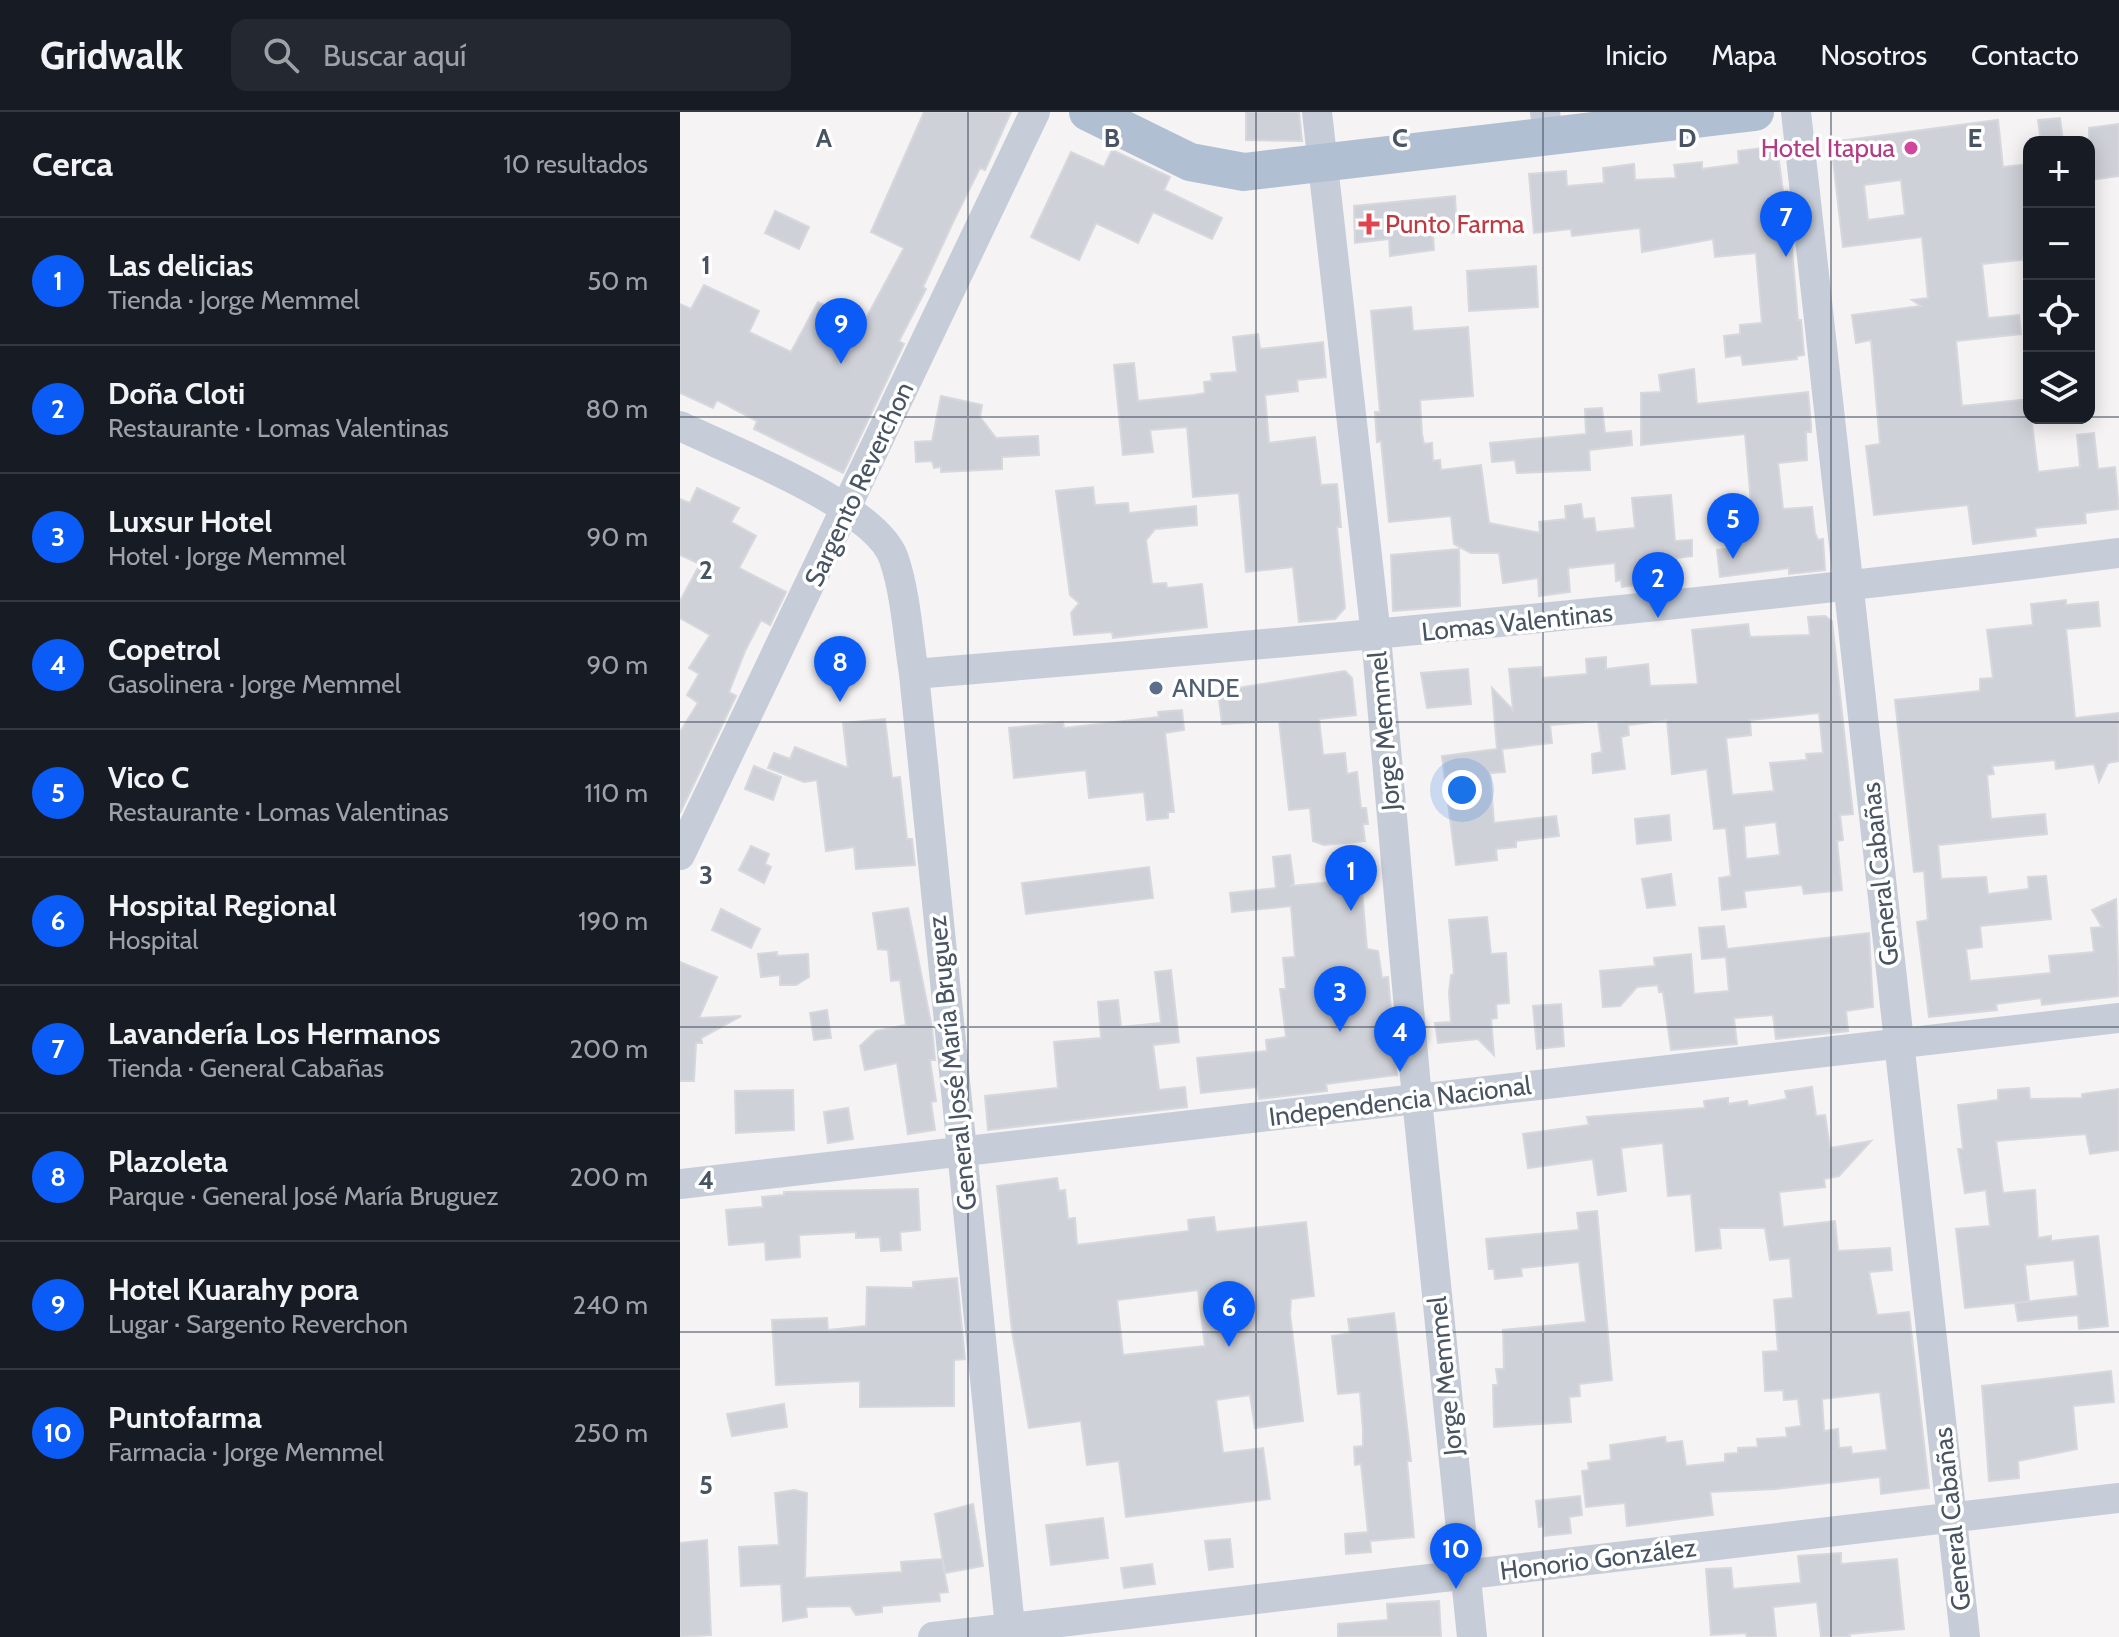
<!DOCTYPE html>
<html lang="es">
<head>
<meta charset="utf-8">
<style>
	:root { --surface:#171b24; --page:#242831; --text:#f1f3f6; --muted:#9ea1a6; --line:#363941; --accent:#0b5cf7 }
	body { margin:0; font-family:Cabin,sans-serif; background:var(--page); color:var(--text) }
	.controls { position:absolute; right:24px; top:24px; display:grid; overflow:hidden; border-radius:16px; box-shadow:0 4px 20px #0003 }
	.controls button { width:72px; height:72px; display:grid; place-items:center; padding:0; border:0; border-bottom:2px solid var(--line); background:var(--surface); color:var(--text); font:40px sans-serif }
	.you { position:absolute; left:782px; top:678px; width:28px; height:28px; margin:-20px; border:6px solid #fff; border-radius:50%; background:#1a73e8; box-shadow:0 0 0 12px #1a73e833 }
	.badge { display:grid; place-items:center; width:52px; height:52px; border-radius:50%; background:var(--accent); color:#fff; font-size:26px; font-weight:700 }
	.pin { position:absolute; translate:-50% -66px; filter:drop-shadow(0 2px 4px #0008) }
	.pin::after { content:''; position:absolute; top:42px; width:28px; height:24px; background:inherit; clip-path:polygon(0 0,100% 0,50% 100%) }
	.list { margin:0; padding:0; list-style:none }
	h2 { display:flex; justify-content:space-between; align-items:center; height:104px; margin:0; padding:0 32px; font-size:34px }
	h2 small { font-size:26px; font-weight:400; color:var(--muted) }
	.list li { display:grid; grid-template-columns:52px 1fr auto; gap:24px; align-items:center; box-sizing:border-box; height:128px; padding:0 32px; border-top:2px solid var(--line) }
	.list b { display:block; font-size:30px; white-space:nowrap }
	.list p { margin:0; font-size:26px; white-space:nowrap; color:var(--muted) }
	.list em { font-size:26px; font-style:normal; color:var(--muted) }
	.icon { flex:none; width:44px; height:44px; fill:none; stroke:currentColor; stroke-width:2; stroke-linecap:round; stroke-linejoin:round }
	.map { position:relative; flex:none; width:1439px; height:1525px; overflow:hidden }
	header { display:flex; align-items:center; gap:48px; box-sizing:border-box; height:112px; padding:0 40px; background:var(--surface); border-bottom:2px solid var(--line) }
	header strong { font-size:38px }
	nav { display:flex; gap:44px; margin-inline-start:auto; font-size:28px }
	.search { width:560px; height:72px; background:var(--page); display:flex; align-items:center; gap:20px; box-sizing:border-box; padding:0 28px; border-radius:16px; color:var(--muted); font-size:30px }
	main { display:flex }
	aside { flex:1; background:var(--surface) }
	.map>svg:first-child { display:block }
	.building { fill:#cfd1d8; stroke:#d6d8de; stroke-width:2; fill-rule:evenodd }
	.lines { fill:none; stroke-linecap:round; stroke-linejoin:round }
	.minor { stroke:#c6cdd8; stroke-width:30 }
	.major { stroke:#b1bfd3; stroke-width:38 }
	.grid { fill:none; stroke:#485463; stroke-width:2; stroke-opacity:0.55 }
	.hotel-dot { fill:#d1479c; stroke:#fff; stroke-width:3 }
	.health-dot { fill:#e0444e; stroke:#fff; stroke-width:3 }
	.service-dot { fill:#5c6f8a; stroke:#fff; stroke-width:3 }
	.labels { text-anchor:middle; stroke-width:7; stroke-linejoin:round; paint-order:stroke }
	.hotel-label { font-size:26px; fill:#b23c85; stroke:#fff; text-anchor:end }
	.health-label { font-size:26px; fill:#be3a42; stroke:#fff; text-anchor:start }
	.street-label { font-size:26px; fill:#485463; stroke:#fff }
	.service-label { font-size:26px; fill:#4e5e75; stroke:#fff; text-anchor:start }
	.grid-label { font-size:26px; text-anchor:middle; font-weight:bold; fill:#485463; stroke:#fff; stroke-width:7; stroke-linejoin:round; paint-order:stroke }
</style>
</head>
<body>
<header>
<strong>Gridwalk</strong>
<div class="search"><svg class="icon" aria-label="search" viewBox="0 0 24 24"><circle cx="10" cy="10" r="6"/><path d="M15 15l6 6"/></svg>Buscar aquí</div>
<nav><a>Inicio</a><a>Mapa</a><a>Nosotros</a><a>Contacto</a></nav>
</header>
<main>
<aside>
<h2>Cerca<small>10 resultados</small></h2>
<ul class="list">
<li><span class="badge">1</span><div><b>Las delicias</b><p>Tienda · Jorge Memmel</p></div><em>50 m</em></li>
<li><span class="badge">2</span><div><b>Doña Cloti</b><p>Restaurante · Lomas Valentinas</p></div><em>80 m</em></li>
<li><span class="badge">3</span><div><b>Luxsur Hotel</b><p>Hotel · Jorge Memmel</p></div><em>90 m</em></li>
<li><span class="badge">4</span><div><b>Copetrol</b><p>Gasolinera · Jorge Memmel</p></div><em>90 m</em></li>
<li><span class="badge">5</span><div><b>Vico C</b><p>Restaurante · Lomas Valentinas</p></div><em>110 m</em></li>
<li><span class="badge">6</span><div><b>Hospital Regional</b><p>Hospital</p></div><em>190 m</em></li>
<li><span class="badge">7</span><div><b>Lavandería Los Hermanos</b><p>Tienda · General Cabañas</p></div><em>200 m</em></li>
<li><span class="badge">8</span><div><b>Plazoleta</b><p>Parque · General José María Bruguez</p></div><em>200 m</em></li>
<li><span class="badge">9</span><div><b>Hotel Kuarahy pora</b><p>Lugar · Sargento Reverchon</p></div><em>240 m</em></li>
<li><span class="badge">10</span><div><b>Puntofarma</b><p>Farmacia · Jorge Memmel</p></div><em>250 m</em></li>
</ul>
</aside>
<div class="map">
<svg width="1439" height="1525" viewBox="0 0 1439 1525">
	<rect width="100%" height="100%" fill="#f5f3f3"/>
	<!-- building -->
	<path class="building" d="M244 0H331L305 58 300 56 275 106 243 175 246 177 219 229 224 232 163 361 74 317 77 309 37 288 33 296 0 281V192L11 197 24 173 79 199 69 220 111 240 138 190 183 212 224 136 191 120Z
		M566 0H619L622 29 566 28Z
		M1380 6 1383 30H1361L1358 8Z
		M1318 8 1323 55 1349 52V147L1302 152 1308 206 1339 203 1341 222 1276 229 1282 294 1349 287 1358 360 1400 355 1397 323 1414 321 1418 357 1435 355 1439 397 1405 401 1406 411 1355 416 1356 424 1293 432 1288 393 1194 403 1186 334 1200 332 1191 228 1176 231 1172 203 1241 194 1232 188 1248 186 1242 125 1163 135 1151 30ZM1221 68 1225 103 1188 108 1184 73Z
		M1439 12V64L1409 68V16Z
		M1097 34 1103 80 1107 79 1118 208H1121L1122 219 1124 243 1117 244V247L1063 253 1061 243 1046 245 1044 224 1060 222V213L1082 211 1076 141 1035 145 1033 127 962 140 960 116 892 124 891 117 854 121 849 62 886 59 887 74 924 71 923 56 954 52 955 68 996 66 994 53 1022 50V57L1059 52 1058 39Z
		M432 38 490 65 484 78 542 106 532 127 473 100 458 131 416 111 399 148 351 125 391 40 424 55Z
		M775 84 777 120 753 123 754 138 710 144 709 127 675 131 674 94Z
		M95 99 129 115 119 137 85 121Z
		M856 154 858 195 789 199 787 159Z
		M731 195 733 219 788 215 793 284 740 288 742 322 744 332 752 331 753 349 760 348 761 358 801 353 809 411 860 421 859 410 886 407 885 394 901 392 903 407 914 406 916 420 955 416 952 386 991 383 995 429 1012 428V444L996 446 997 452 971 453 973 471 942 475 941 468 936 469 935 451 888 456 890 480 859 484 858 466 823 471 819 441H791L774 432 771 404 709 410 701 329 697 330 695 300H700L691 199Z
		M578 222 580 237 643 230 646 265 617 268 618 279 585 283 589 331 635 325 641 373 657 372 661 415H657L665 496 655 507 619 510 613 455 566 460 559 381 513 385 507 315 470 318 473 340 443 343 434 253 454 251 458 289 514 283 525 281 524 270 532 269 531 262 557 260 553 225Z
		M1014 257 1017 292 1128 280 1131 313V320H1126L1127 348 1098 351 1103 397 1132 395 1135 421 1138 428 1143 427 1145 458 1109 462V456L1040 465 1037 438 1055 436 1052 404 1072 402 1065 322 961 333V281L981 280 979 263Z
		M261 284 302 293 300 305 316 326 358 324 359 343 322 345V357L261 360V355L254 356 252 349 236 350 235 330 252 329Z
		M922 296 925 321 951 319 952 333 909 338 910 358 837 361 835 348 812 350 810 331 906 322 905 297Z
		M413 375 415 393 448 391 449 401 516 394 517 413 475 417 466 428 472 472 486 471 487 476 522 472 527 515 433 526 432 520 394 523 391 501 399 491 390 483 376 379Z
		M17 376 59 396 51 410 76 424 59 456 106 480 90 513 81 508 65 539 49 580 56 584 0 701V620L18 591 7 583 19 562 9 556 30 523 0 506V489L20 452 0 443V387L10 391Z
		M779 437 780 494 713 499 711 443Z
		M1386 488V493L1418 490 1420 514 1386 517 1395 606 1439 601V649L1428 651 1419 670 1414 652 1376 657 1375 648 1312 654 1314 662 1307 663 1311 707 1365 702 1367 722 1258 733 1261 767 1306 765 1308 782 1349 777 1348 765 1366 764 1371 807 1300 814 1302 835 1286 837 1290 869 1371 861 1369 844 1414 840 1411 816 1422 815 1412 798 1436 787 1439 884 1362 893 1361 886 1316 892 1317 898 1249 905 1237 810 1248 808 1244 759 1234 760 1215 588 1300 579V567L1313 566 1307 518 1353 513 1351 492Z
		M1145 504 1152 509 1173 702 1160 703 1163 728 1157 729 1162 778 1124 782 1122 773 1064 779 1066 795 1042 798 1039 766 1051 764 1046 716 1034 717 1027 657 992 662 987 608 948 613 949 623 941 625 945 657 913 661 912 642 922 640 918 609 870 613 872 631 822 637 825 660 810 661 814 711 876 704 879 724 836 729V735L816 737 817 748 776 753 762 644 817 637 812 576 833 598 829 557 861 555 862 566 907 562 906 547 926 545V557L968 552 970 574 1018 572 1012 518 1068 512 1070 525 1130 523 1128 505ZM1139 601 1143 641 1126 642 1127 648 1090 651 1094 679 1052 683 1046 626 1071 623 1070 608ZM1096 710 1100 743 1066 747 1064 714Z
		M788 557 791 592 747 596 741 561Z
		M665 559 672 566 676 603 639 607 643 643 665 641 667 662 677 660 681 696H686L688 712H683L685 729 644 733 633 729 630 696 609 698 599 609 542 612 538 579Z
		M502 598 504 618 485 621 494 700H488V706L467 708 464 680 409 686 406 658 334 666 329 616 383 610 384 616 479 605 478 600Z
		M205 607 212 666 220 665 227 727H232L235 753 176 757 174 735 146 739 137 668 124 670 88 656 94 641 110 647 115 635 168 656 163 611Z
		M74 654 101 665 93 688 65 677Z
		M989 703 991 728 957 732 955 707Z
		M71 734 89 742 85 752 91 755 84 771 59 758Z
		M610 743 614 771 611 774 681 767 687 837 698 839 702 866 708 865 717 963 646 972 647 979 579 987 577 975 521 981 517 946 587 939 586 928 606 925 600 877H606L603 846 615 845 611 794 552 800 550 781 596 776 593 745Z
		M469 755 473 786 346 802 342 771Z
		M991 762 995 793 967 796 962 767Z
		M228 796 252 916 255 948H250L256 989 251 990 255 1018 228 1022 217 951 185 958 180 934 196 919 226 913 220 868 211 869 208 838 198 837 193 801Z
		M41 797 80 817 71 836 32 818Z
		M807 805 811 842 826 841 829 891 816 892 817 906 811 907 814 943 798 927 758 931 755 911 771 910 769 881 771 863 774 862 769 808Z
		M1044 814 1047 837 1189 821 1193 895 1166 899 1168 919 1096 927 1093 903 1054 906 1057 932 991 938 983 880H979L978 873 957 875 940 894 923 895 920 859 975 854 974 846 1011 842 1014 882 1049 879 1046 845 1022 847 1019 816Z
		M97 840V844L128 842 129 865 116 873H100V863L81 865 78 842Z
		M0 850 37 865 19 906 61 904 21 926 22 931H16L14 969H0Z
		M491 858 499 930 473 933 479 978 505 975 507 995 308 1018 305 984 378 976 374 930 421 926 418 890 438 888 441 915 481 911 475 860Z
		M881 892 884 934 857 937 853 894Z
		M147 898 151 926 134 928 130 901Z
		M1132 975 1136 1004 1145 1003 1150 1036 1191 1029 1159 1064 1144 1067 1145 1075 1099 1080 1103 1115 1155 1109 1158 1139 1210 1136 1212 1158 1189 1160 1197 1203 1229 1200 1249 1376 1201 1382 1200 1365 1096 1377 1030 1380 1033 1403 947 1414 945 1391 906 1395 902 1359 909 1358 908 1351 931 1348 930 1333 985 1325 986 1331 1002 1329 1006 1354 1045 1350V1342L1058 1341V1336L1078 1335 1077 1327 1107 1325 1106 1316 1121 1314 1118 1287 1104 1288 1103 1278 1085 1279 1083 1240 1098 1239 1094 1188 1113 1186 1110 1146 1090 1148 1085 1116H1039L1041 1136 1016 1139 1011 1082 988 1084 983 1031 941 1036 946 1079 918 1083 913 1047 848 1056 843 1022 909 1013 907 1005 1025 996 1024 989 1048 986V992L1067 989 1068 994 1107 987 1105 979ZM1200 1280 1207 1338 1172 1342 1171 1335 1159 1336 1158 1317 1144 1319 1142 1287Z
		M1349 976 1350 987 1402 986V982L1439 977V1038L1410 1042 1406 1022 1316 1029 1323 1081 1355 1078 1358 1126 1371 1124V1129L1418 1124 1428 1214 1399 1217 1398 1203 1338 1209 1335 1191 1285 1196 1276 1117 1310 1114 1306 1078 1285 1081 1278 1037H1283L1278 993 1318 988V978ZM1394 1148 1398 1184 1335 1191 1349 1189 1345 1153Z
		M113 978 114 1018 56 1021 55 979Z
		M168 996 173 1027 148 1031 144 1000Z
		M377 1066 379 1079 385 1078 388 1107 395 1106 397 1133 509 1119 508 1108 534 1105 536 1120 626 1110 634 1184 611 1187 610 1202 623 1309 575 1316 570 1283 536 1288 543 1341 583 1336 590 1387 446 1405 439 1349 407 1353 401 1309 349 1316 332 1219 317 1074ZM518 1178 525 1234 443 1243 437 1188Z
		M238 1077 240 1118 220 1120 221 1138 201 1139 200 1125 176 1126V1120L119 1123 120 1145 86 1148 85 1130 49 1133 46 1098 83 1095 82 1085 104 1083V1080Z
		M917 1099 932 1268 899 1272 900 1284 889 1285 891 1310 814 1315 813 1273H818L816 1257H824L823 1218 906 1210 899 1150 841 1156 842 1164 815 1167 814 1157H809L806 1127 899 1118 897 1101Z
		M277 1166 285 1247 274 1248V1294L180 1295V1269L96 1273 92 1208 147 1206 148 1218 186 1214 187 1175 233 1176V1170Z
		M714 1201 731 1349H727L734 1425 690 1429 691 1440 666 1442 665 1422 688 1420 681 1352 675 1353 674 1335 683 1334V1318L680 1280 658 1282 652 1224 670 1221 668 1207Z
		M1431 1259 1434 1290 1393 1294 1397 1337 1338 1349 1339 1366 1309 1369 1302 1274Z
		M104 1292 107 1315 52 1324 47 1302Z
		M114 1378 127 1381 125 1466 222 1460 221 1450 262 1447 268 1480 259 1481 260 1489 202 1494V1500L176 1503 170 1494 126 1495 127 1505 103 1509 101 1472 61 1474 59 1435 99 1433 95 1381Z
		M900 1384 902 1403 889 1405 891 1421 864 1424V1414L859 1415 856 1389Z
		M293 1392 303 1454 265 1461 255 1402Z
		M423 1406 428 1446 371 1453 366 1413Z
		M550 1427 553 1455 529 1458 525 1429Z
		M27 1428 31 1523 0 1525V1431Z
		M1161 1441V1452L1217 1447 1224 1517 1169 1522 1170 1525H1141L1137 1490 1093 1495 1096 1525H1067L1066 1521 1031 1523 1026 1457 1051 1456 1053 1477 1121 1471 1118 1444Z
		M472 1452 475 1472 444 1476 441 1456Z
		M759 1489 761 1525H658V1512L708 1508 707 1492Z"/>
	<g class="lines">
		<!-- minor -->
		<path class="minor" d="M637 0 696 524 737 987 792 1525
			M865 0 868 25
			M1116 0 1285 1525
			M0 314C51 339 197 394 214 447 226 483 228 525 234 562L331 1525
			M234 562C637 529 1038 492 1439 441
			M0 743 355 0
			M0 1072 1439 906
			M253 1525 1439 1386"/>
		<!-- major -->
		<path class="major" d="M408 0 510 50 564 60 1075 0"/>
	</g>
	<!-- grid -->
	<path class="grid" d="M288 0V1525M576 0V1525M863 0V1525M1151 0V1525M0 305H1349M1409 305H1439M0 610H1439M0 915H1439M0 1220H1439"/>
	<!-- markers -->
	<circle class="hotel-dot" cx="1231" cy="36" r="8"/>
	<path class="health-dot" d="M685 100h8v8h8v8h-8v8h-8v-8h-8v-8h8z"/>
	<circle class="service-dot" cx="476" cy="576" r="8"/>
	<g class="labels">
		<!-- hotel labels -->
		<g class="hotel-label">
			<text x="1215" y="45">Hotel Itapua</text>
		</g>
		<!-- health labels -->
		<g class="health-label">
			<text x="705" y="121">Punto Farma</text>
		</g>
		<!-- street labels -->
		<g class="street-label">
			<text transform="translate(179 372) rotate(-65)" y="9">Sargento Reverchon</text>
			<text transform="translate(837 510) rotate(-6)" y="9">Lomas Valentinas</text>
			<text transform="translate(704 619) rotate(-95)" y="9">Jorge Memmel</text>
			<text transform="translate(1200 762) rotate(-96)" y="9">General Cabañas</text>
			<text transform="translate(272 951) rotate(-96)" y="9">General José María Bruguez</text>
			<text transform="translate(720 989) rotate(-7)" y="9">Independencia Nacional</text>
			<text transform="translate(765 1264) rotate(-96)" y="9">Jorge Memmel</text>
			<text transform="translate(1272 1407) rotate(-96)" y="9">General Cabañas</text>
			<text transform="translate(918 1447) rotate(-7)" y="9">Honorio González</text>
		</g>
		<!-- service labels -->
		<g class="service-label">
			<text x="492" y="585">ANDE</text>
		</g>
	</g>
	<g class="grid-label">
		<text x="144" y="35">A</text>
		<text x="432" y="35">B</text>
		<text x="720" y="35">C</text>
		<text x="1007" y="35">D</text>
		<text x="1295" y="35">E</text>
		<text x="26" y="162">1</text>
		<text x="26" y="467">2</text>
		<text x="26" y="772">3</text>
		<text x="26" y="1077">4</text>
		<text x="26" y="1382">5</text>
	</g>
</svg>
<div class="controls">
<button>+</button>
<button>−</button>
<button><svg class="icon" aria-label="locate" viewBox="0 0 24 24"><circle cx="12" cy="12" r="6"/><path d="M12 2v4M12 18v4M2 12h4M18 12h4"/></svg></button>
<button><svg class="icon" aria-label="layers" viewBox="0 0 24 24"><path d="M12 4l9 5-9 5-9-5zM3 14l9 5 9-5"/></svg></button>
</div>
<div class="you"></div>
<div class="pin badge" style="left:671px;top:799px">1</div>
<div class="pin badge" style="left:978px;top:506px">2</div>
<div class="pin badge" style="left:660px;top:920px">3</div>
<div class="pin badge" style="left:720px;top:960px">4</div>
<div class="pin badge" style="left:1053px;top:447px">5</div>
<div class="pin badge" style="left:549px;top:1235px">6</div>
<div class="pin badge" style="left:1106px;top:145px">7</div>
<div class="pin badge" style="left:160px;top:590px">8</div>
<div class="pin badge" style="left:161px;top:252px">9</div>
<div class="pin badge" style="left:776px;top:1477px">10</div>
</div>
</main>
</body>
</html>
